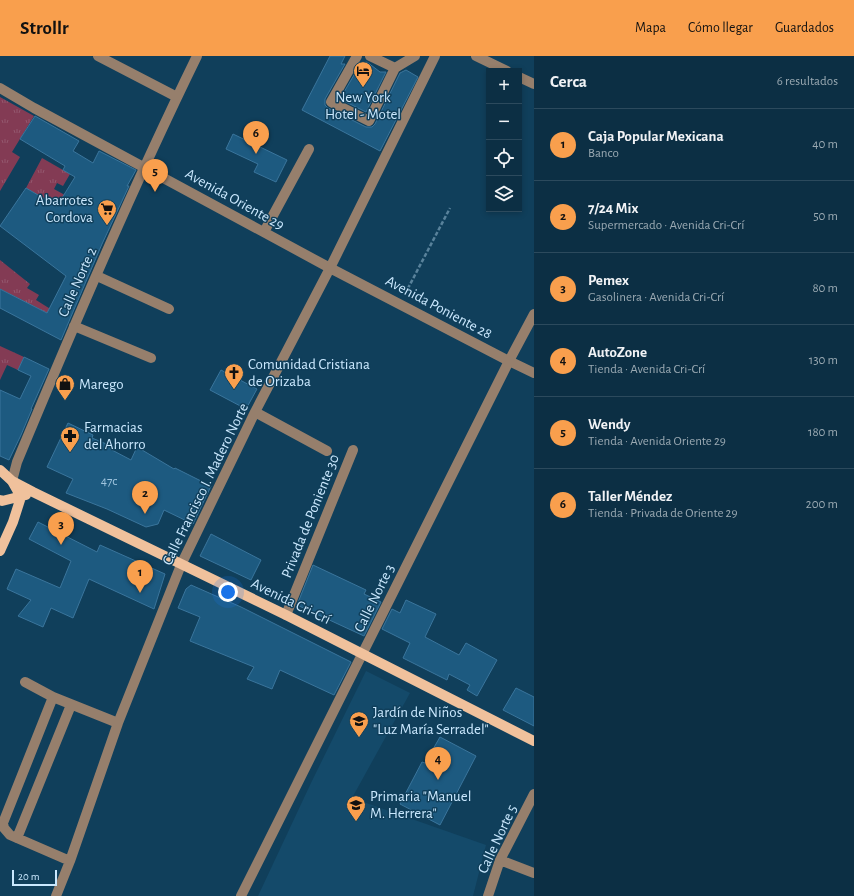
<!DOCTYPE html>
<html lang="es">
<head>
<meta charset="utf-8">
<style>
	:root { --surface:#0c2f44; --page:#15374b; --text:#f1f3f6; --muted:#9aa9b2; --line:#2c4a5d; --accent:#f99f4d }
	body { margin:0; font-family:"Alegreya Sans",sans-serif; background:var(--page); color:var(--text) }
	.controls { position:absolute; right:12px; top:12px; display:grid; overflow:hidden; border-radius:0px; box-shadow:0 2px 6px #0003 }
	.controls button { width:36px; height:36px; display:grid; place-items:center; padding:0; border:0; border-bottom:1px solid var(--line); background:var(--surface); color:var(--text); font:20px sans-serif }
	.scale { position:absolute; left:12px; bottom:10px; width:45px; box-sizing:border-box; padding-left:4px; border:2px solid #cae8fe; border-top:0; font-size:11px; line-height:14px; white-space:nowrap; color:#cae8fe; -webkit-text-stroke:3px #103f5b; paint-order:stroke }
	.you { position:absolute; left:228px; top:536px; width:14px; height:14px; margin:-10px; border:3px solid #fff; border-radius:50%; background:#1a73e8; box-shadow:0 0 0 6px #1a73e833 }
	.badge { display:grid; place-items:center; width:26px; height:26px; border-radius:50%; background:var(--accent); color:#111; font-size:13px; font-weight:700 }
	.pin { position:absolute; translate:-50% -33px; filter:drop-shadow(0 1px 2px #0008) }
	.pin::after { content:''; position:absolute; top:21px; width:14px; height:12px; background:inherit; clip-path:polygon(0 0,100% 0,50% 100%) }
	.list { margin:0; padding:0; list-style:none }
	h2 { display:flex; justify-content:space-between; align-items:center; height:52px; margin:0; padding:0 16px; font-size:17px }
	h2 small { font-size:13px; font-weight:400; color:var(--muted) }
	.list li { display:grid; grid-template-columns:26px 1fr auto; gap:12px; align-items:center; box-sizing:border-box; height:72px; padding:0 16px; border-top:1px solid var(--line) }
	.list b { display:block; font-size:15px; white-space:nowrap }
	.list p { margin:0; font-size:13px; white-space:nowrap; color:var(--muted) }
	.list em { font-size:13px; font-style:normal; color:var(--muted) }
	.icon { flex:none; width:22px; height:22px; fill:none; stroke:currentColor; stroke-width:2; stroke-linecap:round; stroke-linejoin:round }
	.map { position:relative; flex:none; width:534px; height:840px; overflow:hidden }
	header { display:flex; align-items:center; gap:24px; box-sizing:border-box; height:56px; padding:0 20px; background:var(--accent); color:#111 }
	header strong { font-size:19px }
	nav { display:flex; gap:22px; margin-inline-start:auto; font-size:14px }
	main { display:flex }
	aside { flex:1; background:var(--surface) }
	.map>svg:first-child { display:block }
	.built { fill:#144a6a }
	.grass { fill:url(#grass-tufts) }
	.building { fill:#1d5a80; stroke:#3a759c }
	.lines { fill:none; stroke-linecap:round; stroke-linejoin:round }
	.path { stroke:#59829b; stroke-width:2.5; stroke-dasharray:4 2; stroke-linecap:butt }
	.minor { stroke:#967f6c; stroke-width:10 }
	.major { stroke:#f0c19c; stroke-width:10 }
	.labels { text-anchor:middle; stroke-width:3; stroke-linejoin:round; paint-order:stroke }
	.number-label { font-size:13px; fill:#9fc4de }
	.poi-label { font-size:15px; fill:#cae8fe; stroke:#103f5b; text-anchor:start }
	.street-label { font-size:15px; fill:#cae8fe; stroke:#103f5b }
</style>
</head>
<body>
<header>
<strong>Strollr</strong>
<nav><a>Mapa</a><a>Cómo llegar</a><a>Guardados</a></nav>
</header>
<main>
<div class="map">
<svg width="534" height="840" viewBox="0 0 534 840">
	<defs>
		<pattern id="grass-tufts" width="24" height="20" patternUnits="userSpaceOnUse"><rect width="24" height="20" fill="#833b54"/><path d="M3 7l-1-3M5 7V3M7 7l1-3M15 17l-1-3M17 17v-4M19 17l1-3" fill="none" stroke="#93576e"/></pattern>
	</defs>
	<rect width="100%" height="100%" fill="#103f5b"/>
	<!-- built -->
	<path class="built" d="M366 615 410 637 352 742 486 789 473 840H258L311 727Z"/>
	<!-- grass -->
	<path class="grass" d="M0 41 34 60 12 96 20 101 0 135Z
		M42 102 70 118 63 130 57 127 54 133 81 148 74 160 26 132Z
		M0 204 30 228 27 232 39 239 36 244 52 254 63 265 0 233Z
		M0 290 24 301 18 314 7 309 0 324Z"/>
	<!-- building -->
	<path class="building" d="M330 0H345L341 8H345L325 43V49L328 52 366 71H372L375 68 400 17 406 14 418 21 380 95 302 54Z
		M367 6 380 16H386L366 56 340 43 361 7Z
		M35 60 79 85 73 95 93 107 99 95 136 114 127 130H129L102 188 61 284 0 252V233L47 257 66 220 0 170 26 132 57 150 75 121 63 114 65 110 20 83Z
		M233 78 287 104 276 126 254 116 258 108 226 93Z
		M24 301 49 313 31 353H32L21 379 9 404 0 400V334L20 343 31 320 18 314Z
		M221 314 257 333 246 353 210 334Z
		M68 367 93 379 92 382 111 390 110 393 131 404 137 391 174 413 175 412 211 430 193 468 164 454 158 468 146 471 107 453 66 437 73 423 47 411Z
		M38 466 97 496 100 489 165 518 154 553 89 523 73 562 51 552 43 571 18 560 31 544 7 533 16 513 60 532 71 505 29 483Z
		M211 478 261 504 251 524 200 500Z
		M313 509 366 534 364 538 381 546 364 580 297 549Z
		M191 529 241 551 351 606 334 639 280 614 272 633 247 623 254 611 190 585 200 561 178 552 186 533Z
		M406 544 436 558 425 581 459 599 466 587 497 604 477 640 467 634 470 629 449 618 447 624 403 602 410 587 382 573 392 553 400 557Z
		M516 632 534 641V670L503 654Z
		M440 681 476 700 440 769 400 748 422 706 425 707Z"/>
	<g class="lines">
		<!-- path -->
		<path class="path" d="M405 238 450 152"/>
		<!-- minor -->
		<path class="minor" d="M98 0 177 41
			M357 0 331 46 369 65 395 12 415 0
			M370 0 395 12
			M476 0 507 15
			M519 21 534 28
			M0 32 34 52 330 212 509 305 534 317
			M264 176 309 93
			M97 220 169 253
			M74 270 151 302
			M255 356 327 395
			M12 425 17 406C74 269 132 133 197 0
			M286 559 353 394
			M25 626 53 641
			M17 782 71 649
			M500 804 534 817
			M70 805 10 779 4 772 3 767 53 641 118 667
			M56 840 70 805 118 667 181 509 255 356 330 212 435 0
			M241 840 509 305 534 258
			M488 840 500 804 534 738"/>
		<!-- major -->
		<path class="major" d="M0 414 12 425 33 436 286 559 534 685
			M0 444 2 445 26 439
			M0 495 13 466 21 441 12 425"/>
	</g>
	<!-- icons -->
	<defs>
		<symbol id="hotel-pin" viewBox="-11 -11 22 30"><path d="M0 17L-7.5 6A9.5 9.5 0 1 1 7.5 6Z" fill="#f99f4d" stroke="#103f5b"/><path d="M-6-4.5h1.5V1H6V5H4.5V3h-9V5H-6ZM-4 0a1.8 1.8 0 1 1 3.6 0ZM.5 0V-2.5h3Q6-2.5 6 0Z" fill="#111"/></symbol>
		<symbol id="supermarket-pin" viewBox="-11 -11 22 30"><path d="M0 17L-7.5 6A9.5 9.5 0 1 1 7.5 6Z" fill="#f99f4d" stroke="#103f5b"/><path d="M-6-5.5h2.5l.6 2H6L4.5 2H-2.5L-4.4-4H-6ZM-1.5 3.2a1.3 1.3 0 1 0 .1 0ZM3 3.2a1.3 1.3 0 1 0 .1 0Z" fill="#111"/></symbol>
		<symbol id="church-pin" viewBox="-11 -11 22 30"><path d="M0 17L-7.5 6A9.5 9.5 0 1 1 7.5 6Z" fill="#f99f4d" stroke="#103f5b"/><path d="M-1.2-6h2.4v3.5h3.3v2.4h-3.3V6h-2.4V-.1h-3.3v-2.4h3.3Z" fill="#111"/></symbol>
		<symbol id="shop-pin" viewBox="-11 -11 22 30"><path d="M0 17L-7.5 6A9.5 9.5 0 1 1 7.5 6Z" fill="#f99f4d" stroke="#103f5b"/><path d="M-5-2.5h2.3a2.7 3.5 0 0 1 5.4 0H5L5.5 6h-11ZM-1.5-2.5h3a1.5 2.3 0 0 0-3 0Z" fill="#111"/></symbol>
		<symbol id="pharmacy-pin" viewBox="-11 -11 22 30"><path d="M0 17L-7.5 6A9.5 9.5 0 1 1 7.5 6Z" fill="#f99f4d" stroke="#103f5b"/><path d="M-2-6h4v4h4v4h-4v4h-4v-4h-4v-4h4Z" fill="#111"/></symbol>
		<symbol id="school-pin" viewBox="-11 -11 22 30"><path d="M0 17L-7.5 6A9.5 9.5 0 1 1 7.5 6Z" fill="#f99f4d" stroke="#103f5b"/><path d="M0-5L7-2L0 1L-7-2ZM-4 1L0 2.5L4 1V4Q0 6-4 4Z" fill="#111"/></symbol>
	</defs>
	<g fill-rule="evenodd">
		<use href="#hotel-pin" x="352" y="4" width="22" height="30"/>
		<use href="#supermarket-pin" x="96" y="142" width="22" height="30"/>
		<use href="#church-pin" x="223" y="306" width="22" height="30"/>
		<use href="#shop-pin" x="54" y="317" width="22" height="30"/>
		<use href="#pharmacy-pin" x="59" y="369" width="22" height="30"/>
		<use href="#school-pin" x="348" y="654" width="22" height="30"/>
		<use href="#school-pin" x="345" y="738" width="22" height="30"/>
	</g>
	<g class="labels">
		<!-- number labels -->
		<g class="number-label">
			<text x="109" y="429">47c</text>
		</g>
		<!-- poi labels -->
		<g class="poi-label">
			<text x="363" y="46" text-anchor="middle">New York<tspan x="363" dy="17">Hotel - Motel</tspan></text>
			<text x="93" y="149" text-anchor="end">Abarrotes<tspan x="93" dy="17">Cordova</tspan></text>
			<text x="248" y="313">Comunidad Cristiana<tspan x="248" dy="17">de Orizaba</tspan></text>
			<text x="79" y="333">Marego</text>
			<text x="84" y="376">Farmacias<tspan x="84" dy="17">del Ahorro</tspan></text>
			<text x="373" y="661">Jardín de Niños<tspan x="373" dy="17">"Luz María Serradel"</tspan></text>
			<text x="370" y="745">Primaria "Manuel<tspan x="370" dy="17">M. Herrera"</tspan></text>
		</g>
		<!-- street labels -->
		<g class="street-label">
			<text transform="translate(235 143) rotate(29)" y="5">Avenida Oriente 29</text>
			<text transform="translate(77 226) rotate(-66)" y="5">Calle Norte 2</text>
			<text transform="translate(439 251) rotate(28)" y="5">Avenida Poniente 28</text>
			<text transform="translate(205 428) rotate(-64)" y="5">Calle Francisco I. Madero Norte</text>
			<text transform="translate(310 460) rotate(-68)" y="5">Privada de Poniente 30</text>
			<text transform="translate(374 542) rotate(-64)" y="5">Calle Norte 3</text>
			<text transform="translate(291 545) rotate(26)" y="5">Avenida Cri-Crí</text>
			<text transform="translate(497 783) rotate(-65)" y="5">Calle Norte 5</text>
		</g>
	</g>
</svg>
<div class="controls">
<button>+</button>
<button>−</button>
<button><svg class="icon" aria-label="locate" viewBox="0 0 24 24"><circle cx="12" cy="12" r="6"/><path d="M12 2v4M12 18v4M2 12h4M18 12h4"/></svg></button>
<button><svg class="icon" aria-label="layers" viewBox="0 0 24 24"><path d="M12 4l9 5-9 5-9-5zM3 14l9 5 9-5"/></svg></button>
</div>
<div class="scale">20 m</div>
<div class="you"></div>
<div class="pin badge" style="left:140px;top:537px">1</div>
<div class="pin badge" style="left:145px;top:458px">2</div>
<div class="pin badge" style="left:61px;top:489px">3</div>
<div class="pin badge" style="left:438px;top:724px">4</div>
<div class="pin badge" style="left:155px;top:136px">5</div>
<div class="pin badge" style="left:256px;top:98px">6</div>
</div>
<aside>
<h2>Cerca<small>6 resultados</small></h2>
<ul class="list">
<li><span class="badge">1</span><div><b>Caja Popular Mexicana</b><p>Banco</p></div><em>40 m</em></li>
<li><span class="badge">2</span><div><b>7/24 Mix</b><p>Supermercado · Avenida Cri-Crí</p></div><em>50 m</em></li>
<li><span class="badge">3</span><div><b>Pemex</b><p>Gasolinera · Avenida Cri-Crí</p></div><em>80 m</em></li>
<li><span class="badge">4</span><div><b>AutoZone</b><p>Tienda · Avenida Cri-Crí</p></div><em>130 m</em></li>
<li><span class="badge">5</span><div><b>Wendy</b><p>Tienda · Avenida Oriente 29</p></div><em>180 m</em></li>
<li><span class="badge">6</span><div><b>Taller Méndez</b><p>Tienda · Privada de Oriente 29</p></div><em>200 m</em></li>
</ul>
</aside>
</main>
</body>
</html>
